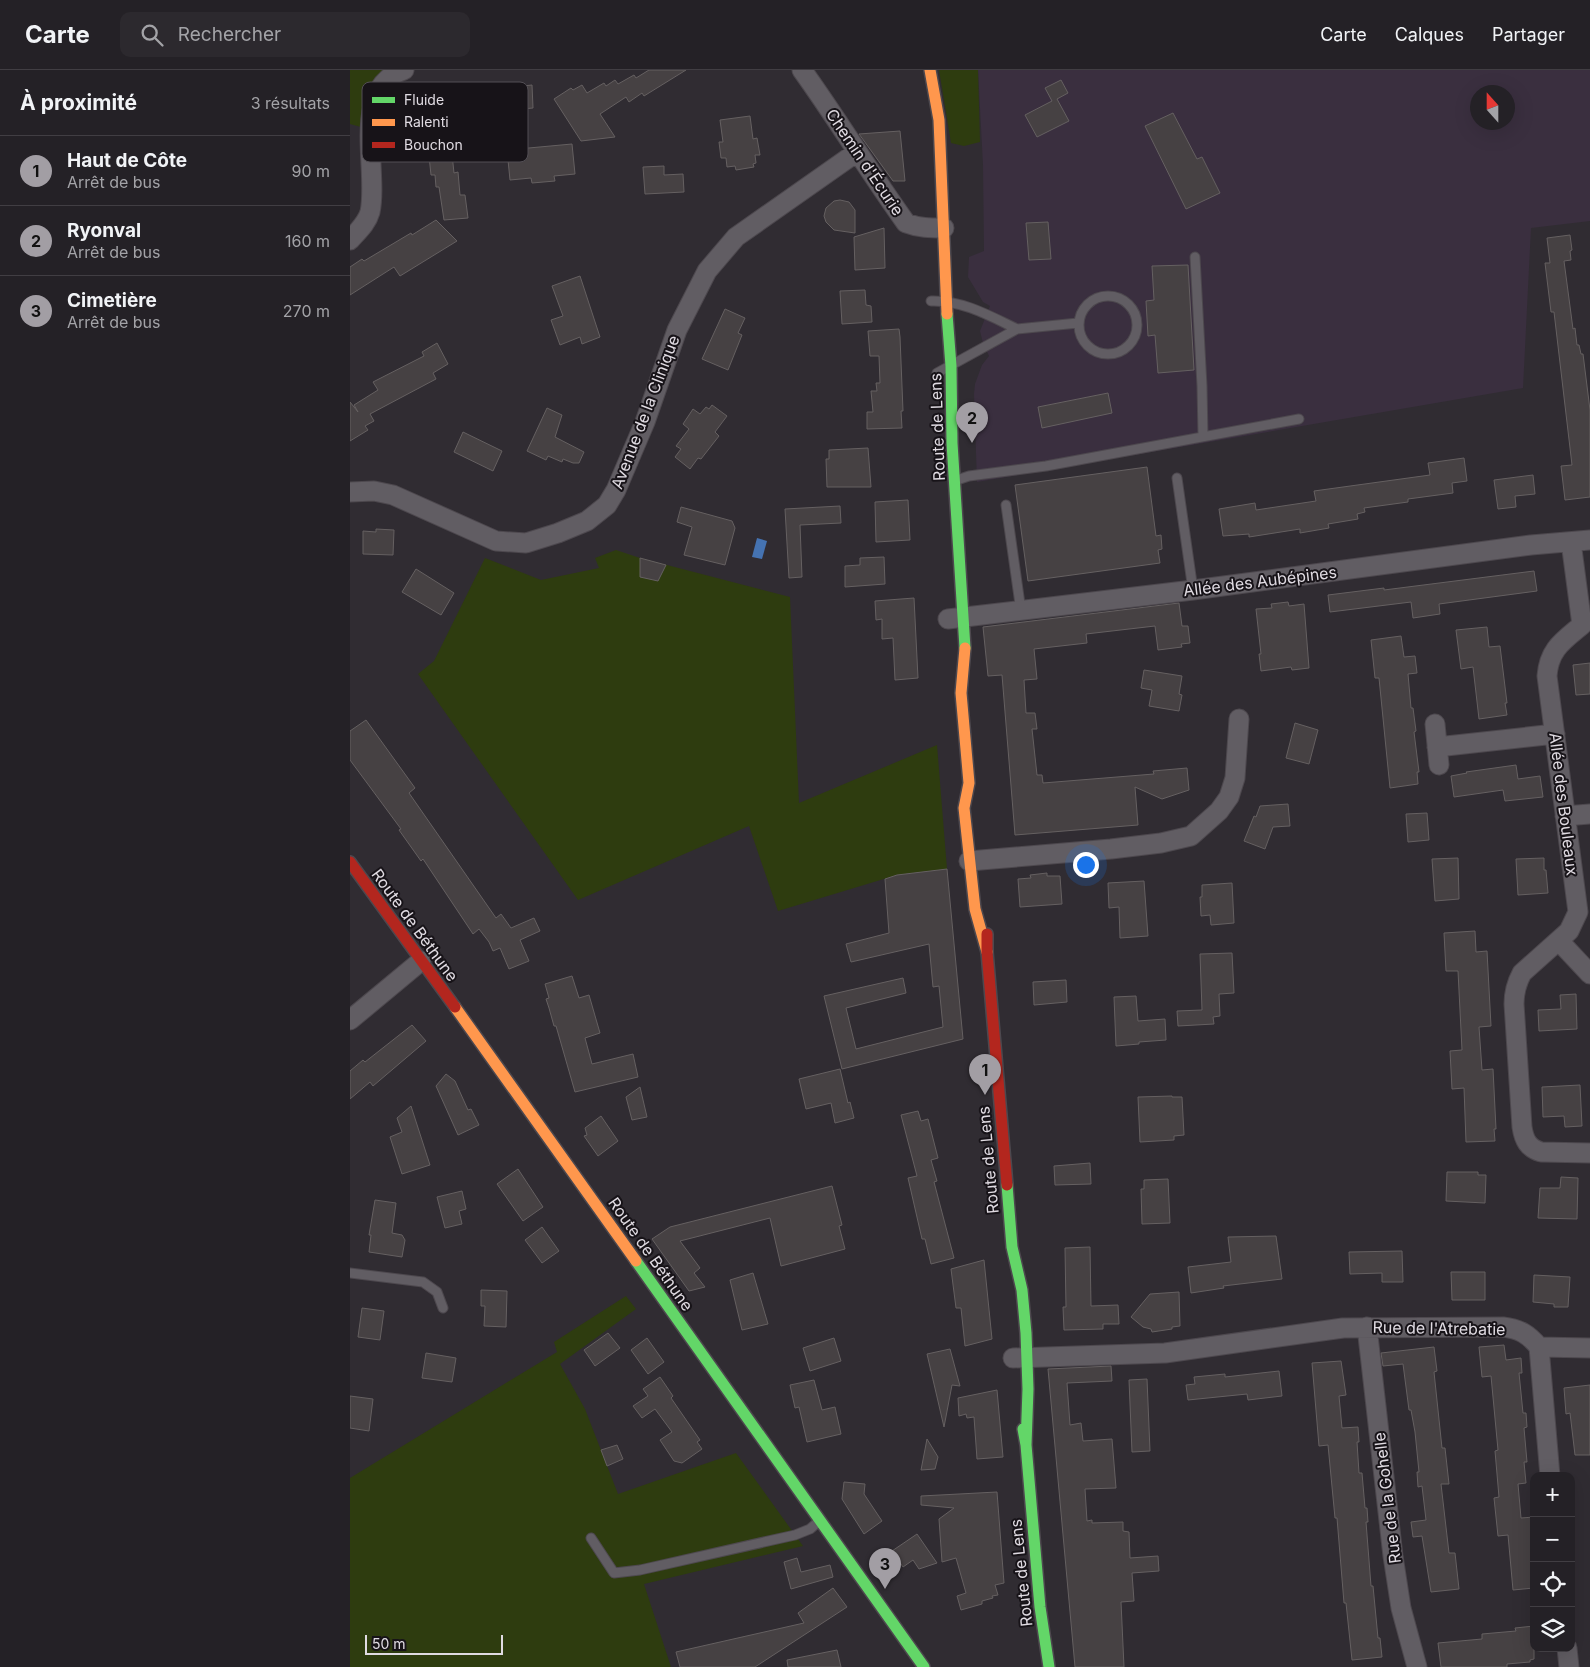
<!DOCTYPE html>
<html lang="fr">
<head>
<meta charset="utf-8">
<style>
	:root { --surface:#242126; --page:#2c292e; --text:#f1f3f6; --muted:#a3a3a7; --line:#413e43; --accent:#a29ea4 }
	body { margin:0; font-family:Inter,sans-serif; background:var(--page); color:var(--text) }
	.controls { position:absolute; right:15px; bottom:15px; display:grid; overflow:hidden; border-radius:10px; box-shadow:0 5px 20px #0002 }
	.controls button { width:45px; height:45px; display:grid; place-items:center; padding:0; border:0; border-bottom:1px solid var(--line); background:var(--surface); color:var(--text); font:25px sans-serif }
	.compass { position:absolute; left:1120px; top:15px; width:45px; height:45px; border-radius:50%; background:var(--surface); box-shadow:0 5px 20px #0002; rotate:339deg }
	.scale { position:absolute; left:15px; bottom:12px; width:138px; box-sizing:border-box; padding-left:5px; border:2px solid #e0dbe2; border-top:0; font-size:14px; line-height:18px; white-space:nowrap; color:#e0dbe2; -webkit-text-stroke:4px #171318; paint-order:stroke }
	.you { position:absolute; left:735px; top:794px; width:18px; height:18px; margin:-12px; border:4px solid #fff; border-radius:50%; background:#1a73e8; box-shadow:0 0 0 8px #1a73e833 }
	.badge { display:grid; place-items:center; width:32px; height:32px; border-radius:50%; background:var(--accent); color:#111; font-size:16px; font-weight:700 }
	.pin { position:absolute; translate:-50% -41px; filter:drop-shadow(0 1px 2px #0008) }
	.pin::after { content:''; position:absolute; top:26px; width:18px; height:15px; background:inherit; clip-path:polygon(0 0,100% 0,50% 100%) }
	.list { margin:0; padding:0; list-style:none }
	h2 { display:flex; justify-content:space-between; align-items:center; height:65px; margin:0; padding:0 20px; font-size:21px }
	h2 small { font-size:16px; font-weight:400; color:var(--muted) }
	.list li { display:grid; grid-template-columns:32px 1fr auto; gap:15px; align-items:center; box-sizing:border-box; height:70px; padding:0 20px; border-top:1px solid var(--line) }
	.list b { display:block; font-size:19px; white-space:nowrap }
	.list p { margin:0; font-size:16px; white-space:nowrap; color:var(--muted) }
	.list em { font-size:16px; font-style:normal; color:var(--muted) }
	.icon { flex:none; width:28px; height:28px; fill:none; stroke:currentColor; stroke-width:2; stroke-linecap:round; stroke-linejoin:round }
	.map { position:relative; flex:none; width:1240px; height:1597px; overflow:hidden }
	header { display:flex; align-items:center; gap:30px; box-sizing:border-box; height:70px; padding:0 25px; background:var(--surface); border-bottom:1px solid var(--line) }
	header strong { font-size:24px }
	nav { display:flex; gap:28px; margin-inline-start:auto; font-size:18px }
	.search { width:350px; height:45px; background:var(--page); display:flex; align-items:center; gap:12px; box-sizing:border-box; padding:0 18px; border-radius:10px; color:var(--muted); font-size:19px }
	main { display:flex }
	aside { flex:1; background:var(--surface) }
	.map>svg:first-child { display:block }
	.built { fill:#3a2f3f; fill-rule:evenodd }
	.green { fill:#2e3c0f }
	.water { fill:#4573b2 }
	.building { fill:#464143; stroke:#656061 }
	.lines { fill:none; stroke-linecap:round; stroke-linejoin:round }
	.lane-casing { stroke:#4d484e; stroke-width:11 }
	.street-casing { stroke:#4d484e; stroke-width:21 }
	.fast-casing { stroke:#4d484e; stroke-width:14 }
	.slow-casing { stroke:#4d484e; stroke-width:14 }
	.jam-casing { stroke:#4d484e; stroke-width:14 }
	.lane { stroke:#615d63; stroke-width:9 }
	.street { stroke:#615d63; stroke-width:19 }
	.fast { stroke:#63d668; stroke-width:11 }
	.slow { stroke:#ff974d; stroke-width:11 }
	.jam { stroke:#b3261e; stroke-width:11 }
	.labels { text-anchor:middle; stroke-width:4; stroke-linejoin:round; paint-order:stroke }
	.street-label { font-size:16px; fill:#e0dbe2; stroke:#171318 }
	.key { fill:#171318; stroke:#534f55; stroke-width:1 }
	.key-label { font-size:14px; fill:#e0dbe2 }
</style>
</head>
<body>
<header>
<strong>Carte</strong>
<div class="search"><svg class="icon" aria-label="search" viewBox="0 0 24 24"><circle cx="10" cy="10" r="6"/><path d="M15 15l6 6"/></svg>Rechercher</div>
<nav><a>Carte</a><a>Calques</a><a>Partager</a></nav>
</header>
<main>
<aside>
<h2>À proximité<small>3 résultats</small></h2>
<ul class="list">
<li><span class="badge">1</span><div><b>Haut de Côte</b><p>Arrêt de bus</p></div><em>90 m</em></li>
<li><span class="badge">2</span><div><b>Ryonval</b><p>Arrêt de bus</p></div><em>160 m</em></li>
<li><span class="badge">3</span><div><b>Cimetière</b><p>Arrêt de bus</p></div><em>270 m</em></li>
</ul>
</aside>
<div class="map">
<svg width="1240" height="1597" viewBox="0 0 1240 1597">
	<rect width="100%" height="100%" fill="#302c32"/>
	<!-- built -->
	<path class="built" d="M628 0H1240V151L1181 158 1173 318 627 412 624 324 625 314 632 295 639 286 633 273 630 261 640 236 633 232 618 207 619 187 634 181 633 95ZM1128 22H1158V52H1128Z"/>
	<!-- green -->
	<path class="green" d="M0 0H45L18 59 0 54Z
		M589 0H628L630 72 614 76 601 73Z
		M266 480 290 488 440 527 449 733 587 675 597 799 547 805 428 841 399 756 228 830 68 604 84 591 135 488 191 510 249 498 245 488Z
		M276 1226 286 1239 210 1294 235 1339 268 1424 386 1383 453 1476 294 1514 321 1597H0V1408L207 1282 204 1272Z"/>
	<!-- water -->
	<path class="water" d="M407 468 417 471 412 489 402 487Z"/>
	<!-- building -->
	<path class="building" d="M299 0H336L294 26 292 23 279 32 276 27 250 44 265 67 231 71 204 29 221 18 223 20 232 15 237 23 254 13 256 16 265 10 268 14 284 5 286 8Z
		M711 10 718 23 707 29 719 51 687 67 675 45 702 31 695 18Z
		M182 15 183 38 96 46 100 85 102 84 104 103 108 102 110 125H115L118 148 94 150 89 117H86L85 105H81L79 86H77L73 58 41 60 40 40 62 38V35L71 34V31L84 30 83 27 106 26V23Z
		M823 43 847 89 852 87 870 123 836 139 795 56Z
		M400 46 403 69 407 68 410 85H405L406 93 403 94 404 97 386 100 385 96 377 97 376 88H371L369 72H373L370 50Z
		M550 61 555 111H543L509 64Z
		M222 74 225 104 204 106 205 111 182 113 181 108 160 110 157 80Z
		M314 96V105L333 104 334 122 295 124 293 97Z
		M490 130 499 132 505 140V163L484 160 476 152 474 146 476 138 484 131Z
		M86 150 107 171 50 206 44 197 0 225V197L12 189 14 191 61 163 62 165Z
		M698 152 701 189 679 190 676 153Z
		M534 158 535 198 505 200 504 167Z
		M1220 165 1222 180 1220 181 1221 190 1214 191 1223 259 1225 258 1227 275H1229L1231 284H1233L1240 340V427L1215 430 1211 396 1222 395 1204 242H1201L1195 193H1200L1197 168Z
		M838 195 844 300 808 303 805 265 798 266 796 231 804 230 802 196Z
		M230 206 250 267 232 274 230 267 210 275 201 250 213 246 202 216Z
		M515 220 516 235 521 236 522 252 492 254 490 221Z
		M375 239 395 248 388 263 392 265 378 300 352 289Z
		M549 259 550 267 553 341H551L552 358 517 359V342H523L521 321H527L526 313H530L529 286H520L518 261Z
		M87 273 98 294 83 303 86 309 20 344 24 351 15 356 18 360 0 371V332L8 342 4 335 28 320 23 312 74 286 72 282Z
		M758 323 762 343 692 358 688 337Z
		M362 335 377 346 365 362 369 366 351 389 348 388 340 399 325 387 331 379 326 376 339 359 333 354 343 339 350 344 356 337 359 339Z
		M197 338 212 345 205 367 234 382 229 393H223L213 389 212 392 198 386 196 390 177 381Z
		M113 362 152 381 143 401 104 382Z
		M518 378 521 417H477L476 389H479V380Z
		M1114 388 1117 411 1102 413 1103 423 1058 429V432L1014 438 1015 442 1007 444 1008 449 978 454 979 458 950 463V459L899 467V464L873 466 869 439 905 433 906 440 966 431 964 421 1080 405 1078 393Z
		M797 397 806 466 811 465 812 479 808 480 810 493 678 511 665 415Z
		M1183 405 1185 424 1165 426 1166 437 1148 439 1144 410Z
		M558 430 560 470 526 472 525 432Z
		M490 436 491 453 450 455 452 507 439 508 435 439Z
		M331 437 382 451 385 458 375 495 334 485 342 457 327 452Z
		M26 459 44 460 43 485 13 484V461L26 462Z
		M534 487 535 514 495 517V496L510 495V488Z
		M290 488 316 495 308 511 290 507Z
		M66 499 104 523 91 545 52 522Z
		M1184 501 1187 521 1089 534 1090 544 1063 548 1061 532 980 542 978 525 1034 518V520Z
		M564 528 568 608 545 610 543 568 532 569V549L526 550 525 531Z
		M938 532 939 536 954 534 959 598 942 600 941 597 911 601 909 584H911L906 539 922 538 921 534Z
		M829 533 832 556H838L840 573 831 574 832 577 808 580 805 556 736 564 737 573 684 579 687 609 674 610 676 643H685L687 659H682L687 705H692L693 713 804 704 803 701 837 698 839 720 812 729 785 717 788 755 665 765 652 605 638 606 633 557Z
		M1137 557 1139 577 1150 576 1157 633H1155L1157 645 1129 649 1123 597 1111 599 1106 560Z
		M1051 566 1054 587 1065 586 1067 603 1058 604 1061 638H1063L1066 661 1064 662 1069 702H1067L1068 714 1040 718 1029 608H1025L1021 570Z
		M1240 593V624L1226 625 1223 595Z
		M794 600 832 606 829 624 832 625 829 641 799 636 802 620 791 618Z
		M16 650 65 718 59 723 146 848 151 844 161 858 184 848 190 861 170 870 179 891 159 899 150 878 143 881 139 872 129 859 123 864 73 789 71 791 49 760 51 759 0 690V661Z
		M945 653 968 660 959 694 936 688Z
		M1166 695 1168 709 1190 706 1193 727 1155 731 1153 720 1104 727 1101 706 1117 703 1116 702Z
		M938 734 940 756 923 757 915 779 894 771 904 746 906 747 910 736Z
		M1077 743 1079 770 1058 772 1056 744Z
		M1108 788 1109 829 1085 831 1082 789Z
		M1194 788V800H1196L1198 823 1168 825 1166 789Z
		M597 799 613 969 492 999 474 926 553 908 556 923 496 938 506 979 593 957 589 916 583 917 579 874 501 892 496 874 539 863 535 809 547 805Z
		M697 803V806H710L712 834 670 837 668 809 681 808 680 805Z
		M794 811 798 866 770 868 769 837 759 838 758 813Z
		M882 813 884 853 861 855 860 845 851 846 850 827H852V815Z
		M1125 861 1126 882 1137 881 1141 956 1129 957 1132 1000 1143 999 1146 1059H1144L1145 1071 1116 1072 1114 1018 1102 1019 1100 981 1112 980 1108 901H1096L1094 863Z
		M882 883 884 923 869 924 870 946 863 947 864 954 828 956 827 941 852 940 850 884Z
		M222 906 229 928 239 925 250 963 235 968 242 994 283 984 288 1007 225 1022 206 956H204L199 938 196 929 199 928 195 914Z
		M716 910 717 932 684 935 683 912Z
		M1226 924 1227 959 1189 961 1188 940 1211 939 1210 925Z
		M786 926 788 951 815 949 816 970 789 972V974L766 976 764 927Z
		M62 955 76 971 23 1016 20 1012 0 1029V1001L13 990 15 992Z
		M490 999 498 1033 500 1032 504 1048 485 1053 481 1033 456 1039 449 1009Z
		M96 1004 105 1011 118 1040 121 1039 129 1055 108 1065 86 1016Z
		M1230 1015 1232 1056 1215 1057 1214 1046 1193 1047 1192 1017Z
		M290 1017 297 1047 282 1050 276 1027Z
		M822 1026V1027H832L834 1065 824 1066V1070L790 1072 788 1027Z
		M61 1036 80 1095 52 1104 40 1067 52 1062 47 1048Z
		M568 1041 571 1051 578 1049 588 1088 581 1090 587 1111 584 1112 604 1188 581 1194 575 1169H572L558 1108 567 1106 551 1045Z
		M251 1046 268 1071 248 1086 234 1066 237 1065 235 1058Z
		M740 1093 741 1114 705 1115 704 1096Z
		M168 1099 193 1137 173 1151 147 1114Z
		M1097 1102H1128V1105H1136L1135 1133 1096 1131Z
		M1211 1107 1228 1108 1227 1149 1188 1148 1190 1118H1210Z
		M818 1109 820 1153 792 1154 791 1119H794V1110Z
		M482 1116 492 1155 489 1156 495 1179 431 1196 420 1148 330 1171 350 1198 344 1203 355 1217 339 1221 302 1169 320 1157Z
		M112 1121 116 1139 109 1141 112 1154 95 1158 87 1127Z
		M25 1130 46 1133 42 1163 52 1165 55 1170 52 1187 19 1182 21 1165H19Z
		M192 1157 209 1181 192 1193 175 1170Z
		M926 1166 932 1209 873 1216 874 1218 841 1223 838 1197 881 1192 878 1167Z
		M740 1177 741 1236 768 1235 769 1254H753V1259L714 1260 713 1237H716L715 1178Z
		M1052 1181 1053 1212H1032V1203L1000 1204 999 1182Z
		M634 1190 642 1269 615 1276 611 1238H606L601 1199Z
		M1101 1202H1135V1230H1102Z
		M403 1203 418 1254 392 1260 380 1210Z
		M1184 1205 1220 1207 1218 1237H1204V1234L1183 1232Z
		M131 1220 157 1221 156 1257 134 1256 135 1236H131Z
		M829 1222 830 1256 822 1257V1259L802 1262 801 1259 793 1257 781 1247 800 1224Z
		M12 1238 34 1241 30 1270 8 1267Z
		M258 1263 270 1278 245 1296 234 1280Z
		M297 1268 314 1292 298 1304 281 1280Z
		M484 1268 491 1291 460 1301 453 1278Z
		M1154 1275 1156 1290 1171 1288 1172 1303H1169L1173 1343H1176L1177 1357 1174 1358 1177 1392H1174L1176 1413 1168 1414 1171 1448 1184 1447V1518L1163 1520 1158 1465 1148 1466 1144 1428 1149 1427 1145 1381 1148 1380 1141 1306 1132 1307 1129 1277Z
		M1084 1277 1087 1301 1084 1302 1092 1378H1095L1099 1414H1091L1099 1483H1105L1109 1519 1081 1522 1072 1466 1063 1467 1061 1452 1076 1450 1072 1416 1068 1417 1067 1402H1069L1065 1362 1061 1340H1059L1053 1294 1033 1296 1031 1283Z
		M600 1279 610 1316 602 1315 594 1357 577 1284Z
		M76 1283 106 1288 102 1312 72 1308Z
		M991 1291 996 1325 989 1326 992 1358 1008 1357 1009 1372H1007L1009 1403H1012L1015 1438H1017L1018 1452H1016L1021 1516H1023L1028 1568H1030L1032 1587 1002 1590 996 1533H994L987 1448H985L978 1375 969 1376 962 1293Z
		M761 1296 762 1311 717 1313 720 1355 731 1353 733 1371 762 1369 766 1418 735 1419 737 1451 742 1450V1453L773 1452V1461L779 1462 780 1488 808 1486 809 1501 782 1503 784 1531 771 1532 774 1597H725L698 1299Z
		M929 1301 932 1326 898 1330 897 1324 838 1330 836 1315 845 1314 844 1307 875 1304V1307Z
		M310 1307 323 1326 321 1328 350 1370 347 1372 352 1379 332 1393 324 1391 310 1370 322 1362 305 1339 292 1348 283 1336 298 1326 293 1319Z
		M797 1309 800 1381 782 1382 779 1310Z
		M464 1310 472 1340 485 1337 491 1364 457 1372 449 1337 445 1338 440 1315Z
		M1240 1315V1385H1225L1220 1343 1216 1344 1214 1318Z
		M647 1320 653 1387 627 1389 624 1347 617 1348 616 1344 609 1346 608 1328Z
		M0 1326 23 1329 19 1361 0 1358Z
		M577 1369 588 1387 585 1399 571 1400Z
		M267 1375 273 1389 257 1396 251 1380Z
		M494 1412 515 1414 514 1424 532 1451 514 1464 492 1429Z
		M647 1422 654 1513 645 1515 648 1525 642 1526 643 1528 632 1531V1534L611 1540 607 1526 616 1523 606 1488 592 1492 589 1449 604 1438 571 1435V1426Z
		M567 1464 587 1493 569 1499 563 1490 553 1497 542 1481Z
		M447 1488 451 1502 480 1495 483 1507 441 1519 434 1492Z
		M483 1518 497 1537 405 1597H330L326 1582 454 1553 448 1543Z
		M1184 1556V1589L1180 1590V1592L1157 1594V1597H1091L1088 1573 1132 1569V1564L1166 1561 1165 1558Z
		M487 1580 491 1597H438L437 1590Z"/>
	<g class="lines">
		<defs>
			<path id="lane" d="M845 187 852 316 853 366
				M729 255a29 29 0 1 1 58 0a29 29 0 1 1-58 0Z
				M581 231C612 230 640 246 667 259
				M587 303 667 259 728 253
				M827 408 843 520
				M607 410 619 406 696 396 949 349
				M656 435 671 541
				M0 1203 73 1212 87 1222 93 1238
				M241 1468 264 1503 290 1500 445 1465 460 1459 468 1452"/>
			<path id="street" d="M452 0C488 50 520 103 556 153 569 158 580 158 594 158
				M0 170C8 161 17 153 20 142 29 101 0 17 54 0
				M0 422 24 421 43 425 146 471 176 473 208 463 237 451 257 435 266 420 295 352 327 260 357 201 386 167 507 82
				M1221 472 1232 555C1213 571 1199 579 1197 606L1228 842 1219 861 1172 903C1166 914 1164 922 1164 934L1172 1057C1174 1070 1178 1078 1191 1082L1240 1083
				M598 549 843 520 1181 475 1240 470
				M1085 654 1089 695
				M1087 677 1205 664
				M1215 746 1240 744
				M619 791 761 779 811 773 841 766 869 741 879 727 885 708 889 649
				M1209 871 1240 904
				M0 950 71 891
				M1017 1257 1043 1486 1051 1538 1067 1597
				M1189 1277 1200 1406
				M663 1288 815 1283 993 1258 1153 1257C1170 1259 1178 1264 1189 1277L1240 1278
				M1217 1578 1219 1597"/>
			<path id="fast" d="M597 244 601 296 602 373 615 578
				M657 1115 662 1177 672 1220 676 1263 678 1319 676 1375
				M286 1191 574 1597
				M673 1359 676 1375 690 1537 699 1597"/>
			<path id="slow" d="M580 0 589 50 597 244
				M615 578 611 623 619 713 614 738 625 839 637 882
				M105 937 286 1191"/>
			<path id="jam" d="M0 792 105 937
				M637 864V882L657 1115"/>
		</defs>
		<!-- lane casing -->
		<use href="#lane" class="lane-casing"/>
		<!-- street casing -->
		<use href="#street" class="street-casing"/>
		<!-- fast casing -->
		<use href="#fast" class="fast-casing"/>
		<!-- slow casing -->
		<use href="#slow" class="slow-casing"/>
		<!-- jam casing -->
		<use href="#jam" class="jam-casing"/>
		<!-- lane -->
		<use href="#lane" class="lane"/>
		<!-- street -->
		<use href="#street" class="street"/>
		<!-- fast -->
		<use href="#fast" class="fast"/>
		<!-- slow -->
		<use href="#slow" class="slow"/>
		<!-- jam -->
		<use href="#jam" class="jam"/>
	</g>
	<g class="labels">
		<!-- street labels -->
		<g class="street-label">
			<text transform="translate(515 92) rotate(56)" y="6">Chemin d'Écurie</text>
			<text transform="translate(295 342) rotate(-69)" y="6">Avenue de la Clinique</text>
			<text transform="translate(587 357) rotate(-92)" y="6">Route de Lens</text>
			<text transform="translate(910 511) rotate(-7)" y="6">Allée des Aubépines</text>
			<text transform="translate(1214 734) rotate(83)" y="6">Allée des Bouleaux</text>
			<text transform="translate(65 855) rotate(54)" y="6">Route de Béthune</text>
			<text transform="translate(638 1090) rotate(-95)" y="6">Route de Lens</text>
			<text transform="translate(301 1184) rotate(55)" y="6">Route de Béthune</text>
			<text transform="translate(1089 1258) rotate(1)" y="6">Rue de l'Atrebatie</text>
			<text transform="translate(1037 1428) rotate(-97)" y="6">Rue de la Gohelle</text>
			<text transform="translate(671 1503) rotate(-96)" y="6">Route de Lens</text>
		</g>
	</g>
	<!-- legend -->
	<rect x="12" y="12" width="166" height="80" rx="8" class="key"/>
	<rect x="22" y="27" width="23" height="6" fill="#63d668"/>
	<rect x="22" y="49" width="23" height="7" fill="#ff974d"/>
	<rect x="22" y="72" width="23" height="6" fill="#b3261e"/>
	<g class="key-label">
		<text x="54" y="35">Fluide</text>
		<text x="54" y="57">Ralenti</text>
		<text x="54" y="80">Bouchon</text>
	</g>
</svg>
<div class="controls">
<button>+</button>
<button>−</button>
<button><svg class="icon" aria-label="locate" viewBox="0 0 24 24"><circle cx="12" cy="12" r="6"/><path d="M12 2v4M12 18v4M2 12h4M18 12h4"/></svg></button>
<button><svg class="icon" aria-label="layers" viewBox="0 0 24 24"><path d="M12 4l9 5-9 5-9-5zM3 14l9 5 9-5"/></svg></button>
</div>
<svg class="compass" viewBox="-18 -18 36 36"><path d="M0-13l5 13h-10z" fill="#e53935"/><path d="M0 13l5-13h-10z" fill="#a3a3a7"/></svg>
<div class="scale">50 m</div>
<div class="you"></div>
<div class="pin badge" style="left:635px;top:1025px">1</div>
<div class="pin badge" style="left:622px;top:373px">2</div>
<div class="pin badge" style="left:535px;top:1519px">3</div>
</div>
</main>
</body>
</html>
